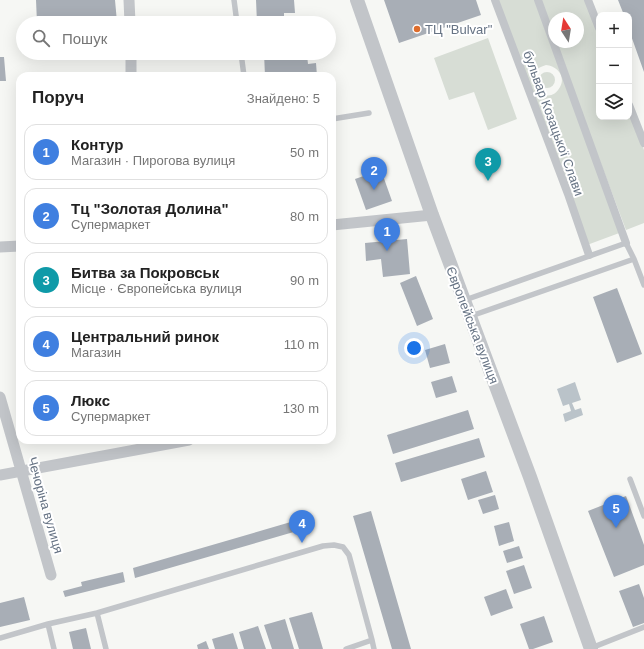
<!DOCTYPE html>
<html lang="uk">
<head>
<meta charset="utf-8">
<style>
	:root { --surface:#fff; --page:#f6f6f6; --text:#222; --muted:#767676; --line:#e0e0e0; --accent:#0f766e }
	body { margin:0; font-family:Helvetica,sans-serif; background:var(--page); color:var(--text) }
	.controls { position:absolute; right:12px; top:12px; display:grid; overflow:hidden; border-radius:8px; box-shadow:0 4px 16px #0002 }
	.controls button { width:36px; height:36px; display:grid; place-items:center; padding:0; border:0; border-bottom:1px solid var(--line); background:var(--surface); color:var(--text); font:20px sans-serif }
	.compass { position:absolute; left:548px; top:12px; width:36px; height:36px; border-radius:50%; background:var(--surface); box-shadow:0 4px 16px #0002; rotate:348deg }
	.you { position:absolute; left:414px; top:348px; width:14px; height:14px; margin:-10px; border:3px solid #fff; border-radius:50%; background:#1a73e8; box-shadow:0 0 0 6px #1a73e833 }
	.badge { display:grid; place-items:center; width:26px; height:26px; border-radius:50%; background:var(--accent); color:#fff; font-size:13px; font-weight:700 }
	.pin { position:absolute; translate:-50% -33px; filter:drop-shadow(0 1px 2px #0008) }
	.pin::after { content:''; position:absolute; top:21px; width:14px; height:12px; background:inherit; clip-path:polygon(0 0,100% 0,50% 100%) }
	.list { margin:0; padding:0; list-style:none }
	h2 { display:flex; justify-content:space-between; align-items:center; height:52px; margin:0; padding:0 16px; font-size:17px }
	h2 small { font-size:13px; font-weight:400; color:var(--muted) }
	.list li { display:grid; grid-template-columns:26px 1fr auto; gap:12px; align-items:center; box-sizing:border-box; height:56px; margin:0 8px 8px; padding:0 8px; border:1px solid var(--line); border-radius:12px }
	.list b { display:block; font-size:15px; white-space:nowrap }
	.list p { margin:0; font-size:13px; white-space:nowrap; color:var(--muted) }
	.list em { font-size:13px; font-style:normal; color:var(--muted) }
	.icon { flex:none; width:22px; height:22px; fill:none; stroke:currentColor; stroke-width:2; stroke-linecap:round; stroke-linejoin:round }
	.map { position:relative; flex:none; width:644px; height:649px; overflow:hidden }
	.search { position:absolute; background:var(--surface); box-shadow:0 4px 16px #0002; left:16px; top:16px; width:320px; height:44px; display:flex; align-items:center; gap:10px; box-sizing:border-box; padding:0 14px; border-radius:22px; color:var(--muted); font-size:15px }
	.panel { position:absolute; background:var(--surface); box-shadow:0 4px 16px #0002; left:16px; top:72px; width:320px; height:372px; border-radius:12px }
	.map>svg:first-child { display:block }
	.green { fill:#d7ddd5; fill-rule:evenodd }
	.water { fill:#bac3c9 }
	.building { fill:#a8aeb6 }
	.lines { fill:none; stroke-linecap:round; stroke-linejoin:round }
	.service { stroke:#c2c5c9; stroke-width:5.5 }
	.pedestrian { stroke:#c2c5c9; stroke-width:8 }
	.minor { stroke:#c2c5c9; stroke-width:11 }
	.tertiary { stroke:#c2c5c9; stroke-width:14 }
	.poi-dot { fill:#de6d2c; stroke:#fff; stroke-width:1.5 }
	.labels { text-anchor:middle; stroke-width:4; stroke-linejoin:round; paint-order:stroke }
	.poi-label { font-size:13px; fill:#667384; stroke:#fff; text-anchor:start }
	.street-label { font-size:13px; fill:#667384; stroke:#fff }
</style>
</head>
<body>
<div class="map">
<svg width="644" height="649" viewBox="0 0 644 649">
	<rect width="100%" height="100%" fill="#f6f7f4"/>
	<!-- green -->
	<path class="green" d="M495 0H538L622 232 587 245ZM546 65C557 66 566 76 560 87 547 112 514 74 546 65Z
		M539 0H587L599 32V117H629V110L644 150V223L626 230 555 42H578V18H554V39Z
		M488 38 517 119 488 130 474 92 449 100 434 58Z
		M539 80a8 8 0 1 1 16 0a8 8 0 1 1-16 0Z"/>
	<!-- water -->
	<path class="water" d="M575 382 581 400 572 403 575 410 581 408 583 415 565 422 563 414 571 411 569 404 563 406 557 389Z"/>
	<!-- building -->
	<path class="building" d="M36 0H115L117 22 37 23Z
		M256 0H294L295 13H284V23H257Z
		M384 0H476L481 15 399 43Z
		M618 0H644V72L629 30V15H624Z
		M264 53H301V55H307L308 64 316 63 317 76H265Z
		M0 57H4L6 81H0Z
		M178 73 179 76H165V75Z
		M332 157 335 166 332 167Z
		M381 170 392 201 366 210 355 179Z
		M407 239 410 274 383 277 381 259 366 261 365 243Z
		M416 276 433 319 417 326 400 283Z
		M617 288 642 354 617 363 593 297Z
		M445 344 450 363 430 368 425 350Z
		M452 376 457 392 436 398 431 382Z
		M468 410 474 429 393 454 387 435Z
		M479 438 485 457 401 482 395 463Z
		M486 471 493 492 468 500 461 479Z
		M495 495 499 509 483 514 478 500Z
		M626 496 644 545V565L614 577 588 511Z
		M371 511 411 649H392L353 516Z
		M301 519 304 529 135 578 133 568Z
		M509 522 514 541 499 546 494 526Z
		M519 546 523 558 507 563 503 551Z
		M524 565 532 588 514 594 506 571Z
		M123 572 125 582 65 597 63 591 82 586 81 582Z
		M639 584 644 598V623L633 627 619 591Z
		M506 589 513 608 491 616 484 597Z
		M24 597 30 620 0 627V603Z
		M312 612 323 649H299L289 618Z
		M544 616 553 642 533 649H529L520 624Z
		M285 619 294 649H272L264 625Z
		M258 626 266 649H244L239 632Z
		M86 628 91 649H73L69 632Z
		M233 633 238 649H215L212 639Z
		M206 641 209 649H198L197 645Z"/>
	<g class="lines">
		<!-- service -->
		<path class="service" d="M234 0 237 23
			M241 53 244 76
			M332 119 369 113
			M465 300 626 243 634 259 644 285
			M471 316 634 259
			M630 479 644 516
			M97 613 106 649
			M48 624 54 649
			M0 638 48 624 97 613 323 546 334 545 343 547 349 555 372 640 374 649
			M591 648 644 627
			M346 649 372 640"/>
		<!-- pedestrian -->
		<path class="pedestrian" d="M495 0 568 194 589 255
			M538 0 626 243
			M588 0 599 28
			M629 105 644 143"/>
		<!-- minor -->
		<path class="minor" d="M129 0 130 23
			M131 53V76
			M332 225 432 215
			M0 247 20 246
			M0 397 51 575
			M0 475 189 440"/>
		<!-- tertiary -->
		<path class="tertiary" d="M357 0 432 215 530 477 591 649"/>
	</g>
	<!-- markers -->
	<circle class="poi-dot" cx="417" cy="29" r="4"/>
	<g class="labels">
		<!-- poi labels -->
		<g class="poi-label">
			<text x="425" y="34">ТЦ "Bulvar"</text>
		</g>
		<!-- street labels -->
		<g class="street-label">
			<text transform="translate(554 123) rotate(70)" y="5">бульвар Козацької Слави</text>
			<text transform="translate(473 325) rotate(69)" y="5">Європейська вулиця</text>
			<text transform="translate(46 505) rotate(74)" y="5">Чечоріна вулиця</text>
		</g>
	</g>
</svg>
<div class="controls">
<button>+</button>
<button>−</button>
<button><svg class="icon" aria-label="layers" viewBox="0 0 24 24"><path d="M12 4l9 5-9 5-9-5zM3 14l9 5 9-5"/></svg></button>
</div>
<svg class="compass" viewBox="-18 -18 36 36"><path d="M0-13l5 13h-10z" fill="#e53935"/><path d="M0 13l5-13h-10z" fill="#767676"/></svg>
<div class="you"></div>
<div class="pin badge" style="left:387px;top:251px;background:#3f7fe0">1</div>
<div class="pin badge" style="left:374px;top:190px;background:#3f7fe0">2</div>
<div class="pin badge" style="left:488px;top:181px;background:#0f9aa8">3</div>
<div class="pin badge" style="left:302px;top:543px;background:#3f7fe0">4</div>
<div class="pin badge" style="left:616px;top:528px;background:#3f7fe0">5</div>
<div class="search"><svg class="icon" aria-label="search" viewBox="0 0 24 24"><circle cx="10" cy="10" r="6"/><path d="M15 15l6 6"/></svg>Пошук</div>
<section class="panel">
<h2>Поруч<small>Знайдено: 5</small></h2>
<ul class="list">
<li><span class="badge" style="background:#3f7fe0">1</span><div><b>Контур</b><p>Магазин · Пирогова вулиця</p></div><em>50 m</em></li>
<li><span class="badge" style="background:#3f7fe0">2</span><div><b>Тц &quot;Золотая Долина&quot;</b><p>Супермаркет</p></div><em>80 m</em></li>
<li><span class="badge" style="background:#0f9aa8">3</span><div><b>Битва за Покровськ</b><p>Місце · Європейська вулиця</p></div><em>90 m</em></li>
<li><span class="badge" style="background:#3f7fe0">4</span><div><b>Центральний ринок</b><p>Магазин</p></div><em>110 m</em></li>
<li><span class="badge" style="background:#3f7fe0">5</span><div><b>Люкс</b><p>Супермаркет</p></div><em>130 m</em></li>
</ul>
</section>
</div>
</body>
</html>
